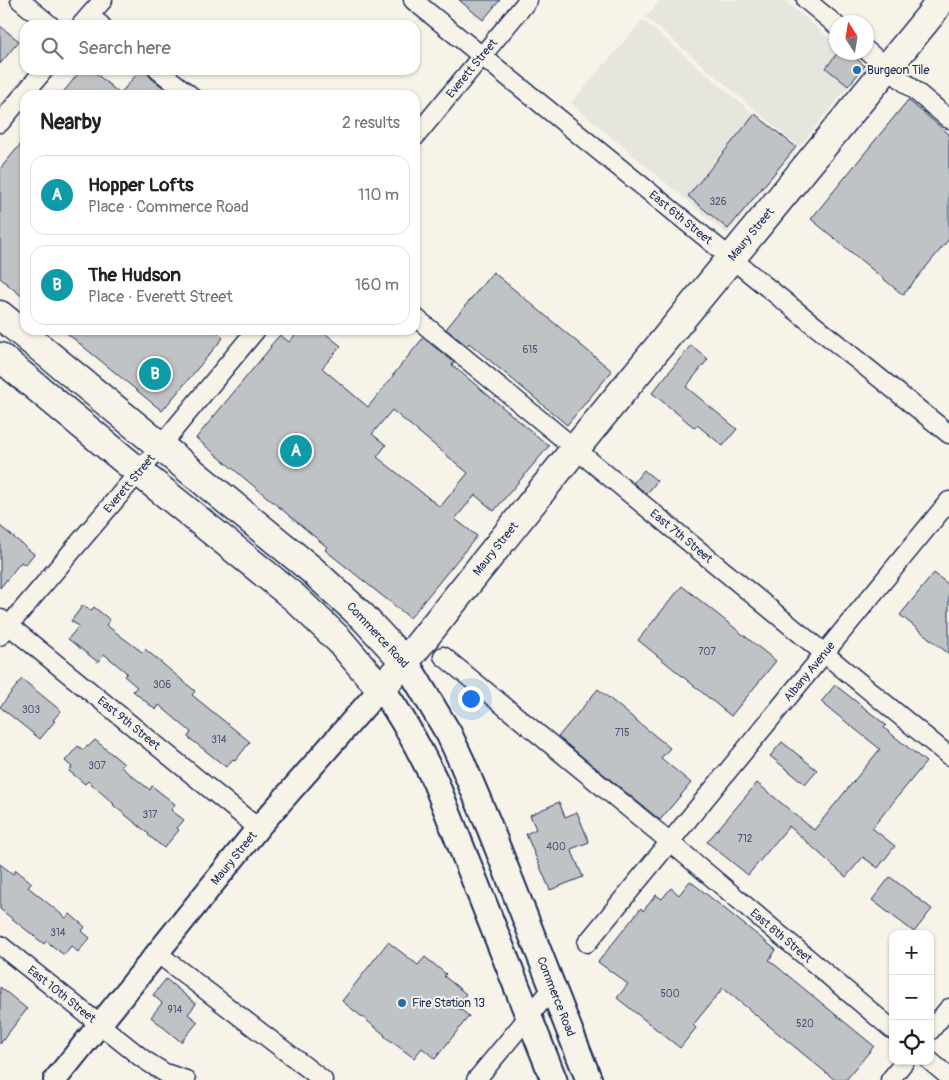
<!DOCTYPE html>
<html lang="en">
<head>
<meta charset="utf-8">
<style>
	:root { --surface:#fff; --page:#f2f2f2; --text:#202124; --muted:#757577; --line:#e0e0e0; --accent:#1f6fb2 }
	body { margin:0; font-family:Pangolin,sans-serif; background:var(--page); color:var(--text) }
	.controls { position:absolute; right:15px; bottom:15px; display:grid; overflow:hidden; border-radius:10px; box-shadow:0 1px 4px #0004 }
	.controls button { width:45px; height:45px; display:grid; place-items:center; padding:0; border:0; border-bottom:1px solid var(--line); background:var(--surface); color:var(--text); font:25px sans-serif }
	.compass { position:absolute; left:829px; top:15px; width:45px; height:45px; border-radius:50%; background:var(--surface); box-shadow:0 1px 4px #0004; rotate:348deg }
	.you { position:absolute; left:470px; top:698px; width:18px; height:18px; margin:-12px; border:4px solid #fff; border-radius:50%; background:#1a73e8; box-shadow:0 0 0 8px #1a73e833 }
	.badge { display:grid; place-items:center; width:32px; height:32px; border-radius:50%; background:var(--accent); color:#fff; font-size:16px; font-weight:700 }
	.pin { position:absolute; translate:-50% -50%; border:2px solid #fff; box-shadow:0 1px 5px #0006 }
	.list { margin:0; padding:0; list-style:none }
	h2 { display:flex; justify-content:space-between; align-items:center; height:65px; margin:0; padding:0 20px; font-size:21px }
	h2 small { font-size:16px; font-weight:400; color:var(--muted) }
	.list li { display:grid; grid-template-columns:32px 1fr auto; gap:15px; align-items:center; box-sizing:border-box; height:80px; margin:0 10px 10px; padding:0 10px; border:1px solid var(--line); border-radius:15px }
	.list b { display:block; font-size:19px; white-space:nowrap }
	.list p { margin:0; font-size:16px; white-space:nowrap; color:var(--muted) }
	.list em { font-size:16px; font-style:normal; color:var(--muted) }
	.icon { flex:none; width:28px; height:28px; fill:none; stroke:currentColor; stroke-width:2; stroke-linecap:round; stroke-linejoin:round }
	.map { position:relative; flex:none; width:949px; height:1080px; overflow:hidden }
	.search { position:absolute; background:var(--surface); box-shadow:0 1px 4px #0004; left:20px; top:20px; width:400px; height:55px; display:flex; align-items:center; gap:12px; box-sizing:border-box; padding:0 18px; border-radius:15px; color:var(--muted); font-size:19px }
	.panel { position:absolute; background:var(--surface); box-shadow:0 1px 4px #0004; left:20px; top:90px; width:400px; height:245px; border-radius:15px }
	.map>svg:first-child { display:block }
	.built { fill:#e6e5de }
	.building { fill:#c0c3c5; stroke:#1b2f5e; fill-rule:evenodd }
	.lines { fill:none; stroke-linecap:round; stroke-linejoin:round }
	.minor-casing { stroke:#1b2f5e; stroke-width:21 }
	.tertiary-casing { stroke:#1b2f5e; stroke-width:26 }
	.secondary-casing { stroke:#1b2f5e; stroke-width:29 }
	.primary-casing { stroke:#1b2f5e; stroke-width:31 }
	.minor { stroke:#f7f3e8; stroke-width:18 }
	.tertiary { stroke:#f7f3e8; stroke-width:22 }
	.secondary { stroke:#f7f3e8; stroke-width:25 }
	.primary { stroke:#f7f3e8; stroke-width:28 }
	.poi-dot { fill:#1f6fb2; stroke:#f7f3e8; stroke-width:2 }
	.labels { text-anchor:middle; stroke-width:4; stroke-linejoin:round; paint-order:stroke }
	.number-label { font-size:10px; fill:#445478 }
	.street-label { font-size:12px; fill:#1b2f5e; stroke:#f7f3e8 }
	.poi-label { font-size:12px; fill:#1b2f5e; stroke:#f7f3e8; text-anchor:start }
</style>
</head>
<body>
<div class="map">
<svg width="949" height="1080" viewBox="0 0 949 1080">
	<rect width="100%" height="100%" fill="#f7f3e8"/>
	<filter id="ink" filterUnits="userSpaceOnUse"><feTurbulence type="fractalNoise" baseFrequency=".02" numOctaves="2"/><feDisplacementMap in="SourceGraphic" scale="10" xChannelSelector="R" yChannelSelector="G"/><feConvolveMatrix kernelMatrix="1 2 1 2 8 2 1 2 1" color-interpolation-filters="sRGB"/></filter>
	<g filter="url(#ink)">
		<!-- built -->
		<path class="built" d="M660 0H784L836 44V52L846 53 864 67 799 147 646 17Z
			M643 20 796 150 727 234 571 103Z"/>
		<!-- building -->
		<path class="building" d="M459 0H500L483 20Z
			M0 26 19 41 0 64Z
			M838 52H849L865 66 848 86 826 68Z
			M81 70H92L120 94 140 70H147L148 74 151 78 173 95H61Z
			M908 100 949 134V239L903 295 811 219Z
			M755 114 796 147 728 229 688 196Z
			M25 139V299L0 278V169Z
			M493 272 612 371 567 425 469 343 467 346 446 329Z
			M63 330H215L223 338 162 411Z
			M300 330H321L341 346 322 368 368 407 393 376V375L423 338 454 362 452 365 549 446 494 511 475 495 455 519 477 536 410 618 325 550 327 547 196 438 271 347 270 346 280 335 289 342ZM392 410 468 473 440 507 377 457 386 445 372 434Z
			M691 345 708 359 686 387 737 429 723 446 697 425 695 428 652 393Z
			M644 470 657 481 647 494 633 483Z
			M0 526 34 554 25 565 21 562 0 588Z
			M934 573 949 585V654L900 615Z
			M682 586 776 661 731 716 638 640Z
			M83 605 91 611 94 607 110 620 106 625 142 652 145 649 195 691 192 695 250 742 235 761 233 759 226 767 188 737 191 732 159 705 156 710 133 691 137 687 124 676 127 673 104 654 98 662 68 639 79 626 71 621Z
			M22 679 61 711 53 720 55 721 40 739 0 707Z
			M835 685 886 725 884 728 926 762 872 828 895 846 878 868 863 857 846 877 789 826 748 875 707 842 757 783 814 830 880 749 821 702Z
			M598 689 670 748 661 758 691 783 660 820 558 737Z
			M95 740 124 764 121 767 150 790 152 786 175 804 171 810 184 820 177 828 179 830 164 848 148 835 149 834 113 805 114 804 88 781 85 784 69 771 72 767 65 761 78 746 83 750 87 746 88 747Z
			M782 742 817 770 805 784 770 756Z
			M559 802 565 817 577 812 589 842 571 849 583 877 550 890 526 834 536 829 530 815Z
			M0 864 13 874 16 870 32 883 28 887 66 918 70 914 85 927 82 931 90 938 78 952 71 946 64 955 46 941 44 944 0 909Z
			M890 877 932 909 914 932 872 900Z
			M690 881 776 950 769 960 874 1046 846 1080H835L723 988 693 1025 696 1028 680 1048 617 998 628 984 598 962 641 908 643 911 656 895 662 899 671 888 679 895Z
			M388 942 418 965 425 957 446 974 444 976 466 994 456 1006 469 1016 435 1059 422 1048 414 1058 384 1036 385 1035 342 1001Z
			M166 979 196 1004 188 1014 198 1022 181 1042 151 1017 162 1003 153 995Z
			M0 987 27 1009 0 1044Z"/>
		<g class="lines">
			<defs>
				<g id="minor">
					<path d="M20 0 50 25"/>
					<path id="s1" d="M413 0 732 259 949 434"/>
					<path d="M806 0 836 25"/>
					<path d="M89 16 101 25"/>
					<path d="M81 25 103 0"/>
					<path d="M866 50 949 119"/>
					<path d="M158 70 190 95"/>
					<path d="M0 123 44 70"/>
					<path id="s2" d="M415 137 528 0"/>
					<path id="s3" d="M415 317 949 756"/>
					<path id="s4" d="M1 619 258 828"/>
					<path id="s5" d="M0 636 139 472 256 330"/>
					<path id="s6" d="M443 656 670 842 893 1030"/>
					<path id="s7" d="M587 943 949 501"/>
					<path id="s8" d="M0 945 143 1059 165 1073 186 1080"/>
					<path d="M157 953 323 1080"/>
					<path d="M930 1031 949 1008"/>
					<path d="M930 1061 949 1077"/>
					<path d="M476 1080 529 1016 553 988"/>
					<path d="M890 1080 905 1061"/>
				</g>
				<g id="tertiary">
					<path id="s9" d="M55 1080 258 828 381 688"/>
				</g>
				<g id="secondary">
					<path id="s10" d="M405 662 413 674 449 734 461 760 489 826 589 1080"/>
					<path d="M381 688C403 717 419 749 435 781L554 1080"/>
				</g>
				<g id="primary">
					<path d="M0 315 312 570 363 617 405 662"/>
					<path id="s11" d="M0 357 139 472 295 598 339 640 368 674 381 688 405 662 575 449 932 13 940 0"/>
				</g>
			</defs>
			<!-- minor casing -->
			<use href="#minor" class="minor-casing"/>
			<!-- tertiary casing -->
			<use href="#tertiary" class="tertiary-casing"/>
			<!-- secondary casing -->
			<use href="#secondary" class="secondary-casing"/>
			<!-- primary casing -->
			<use href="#primary" class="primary-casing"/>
			<!-- minor -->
			<use href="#minor" class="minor"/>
			<!-- tertiary -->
			<use href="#tertiary" class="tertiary"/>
			<!-- secondary -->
			<use href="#secondary" class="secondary"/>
			<!-- primary -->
			<use href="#primary" class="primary"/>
		</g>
	</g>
	<!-- markers -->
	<g class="poi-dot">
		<circle cx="857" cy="70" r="5"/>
		<circle cx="402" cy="1003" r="5"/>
	</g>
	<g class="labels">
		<!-- number labels -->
		<g class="number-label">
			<text x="718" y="205">326</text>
			<text x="530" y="353">615</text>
			<text x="707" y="655">707</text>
			<text x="162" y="688">306</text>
			<text x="31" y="713">303</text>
			<text x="622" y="736">715</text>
			<text x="219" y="743">314</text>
			<text x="97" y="769">307</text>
			<text x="150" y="818">317</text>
			<text x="745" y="842">712</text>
			<text x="556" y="850">400</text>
			<text x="58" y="936">314</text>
			<text x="670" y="997">500</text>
			<text x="175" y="1013">914</text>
			<text x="805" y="1027">520</text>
		</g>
		<!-- street labels -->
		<g class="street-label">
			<text dy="4" stroke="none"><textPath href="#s2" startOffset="89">Everett Street</textPath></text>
			<text dy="4" stroke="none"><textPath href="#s1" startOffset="345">East 6th Street</textPath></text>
			<text dy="4" stroke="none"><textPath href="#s11" startOffset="1091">Maury Street</textPath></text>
			<text dy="4" stroke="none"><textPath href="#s5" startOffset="200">Everett Street</textPath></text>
			<text dy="4" stroke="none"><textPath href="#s3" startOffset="345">East 7th Street</textPath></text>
			<text dy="4" stroke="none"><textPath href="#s11" startOffset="686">Maury Street</textPath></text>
			<text transform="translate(378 635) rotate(47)" y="4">Commerce Road</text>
			<text dy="4" stroke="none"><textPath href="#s7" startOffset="351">Albany Avenue</textPath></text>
			<text dy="4" stroke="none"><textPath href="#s4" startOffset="165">East 9th Street</textPath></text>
			<text dy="4" stroke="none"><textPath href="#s9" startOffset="285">Maury Street</textPath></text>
			<text dy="4" stroke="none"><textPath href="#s6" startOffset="439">East 8th Street</textPath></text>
			<text dy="4" stroke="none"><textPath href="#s8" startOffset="79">East 10th Street</textPath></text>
			<text dy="4" stroke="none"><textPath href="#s10" startOffset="368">Commerce Road</textPath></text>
		</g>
		<!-- poi labels -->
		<g class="poi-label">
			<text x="867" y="74">Burgeon Tile</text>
			<text x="412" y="1007">Fire Station 13</text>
		</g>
	</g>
</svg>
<div class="controls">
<button>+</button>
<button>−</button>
<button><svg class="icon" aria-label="locate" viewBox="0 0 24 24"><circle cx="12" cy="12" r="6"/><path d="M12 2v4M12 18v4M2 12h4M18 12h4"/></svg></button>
</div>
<svg class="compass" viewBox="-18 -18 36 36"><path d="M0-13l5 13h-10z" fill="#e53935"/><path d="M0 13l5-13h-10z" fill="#757577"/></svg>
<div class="you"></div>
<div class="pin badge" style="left:296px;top:451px;background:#0f9aa8">A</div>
<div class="pin badge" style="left:155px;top:374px;background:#0f9aa8">B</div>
<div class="search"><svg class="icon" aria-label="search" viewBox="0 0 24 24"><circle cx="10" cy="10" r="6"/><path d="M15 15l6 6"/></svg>Search here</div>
<section class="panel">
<h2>Nearby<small>2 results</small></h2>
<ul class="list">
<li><span class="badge" style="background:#0f9aa8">A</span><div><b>Hopper Lofts</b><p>Place · Commerce Road</p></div><em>110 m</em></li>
<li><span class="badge" style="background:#0f9aa8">B</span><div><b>The Hudson</b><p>Place · Everett Street</p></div><em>160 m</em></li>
</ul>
</section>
</div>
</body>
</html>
